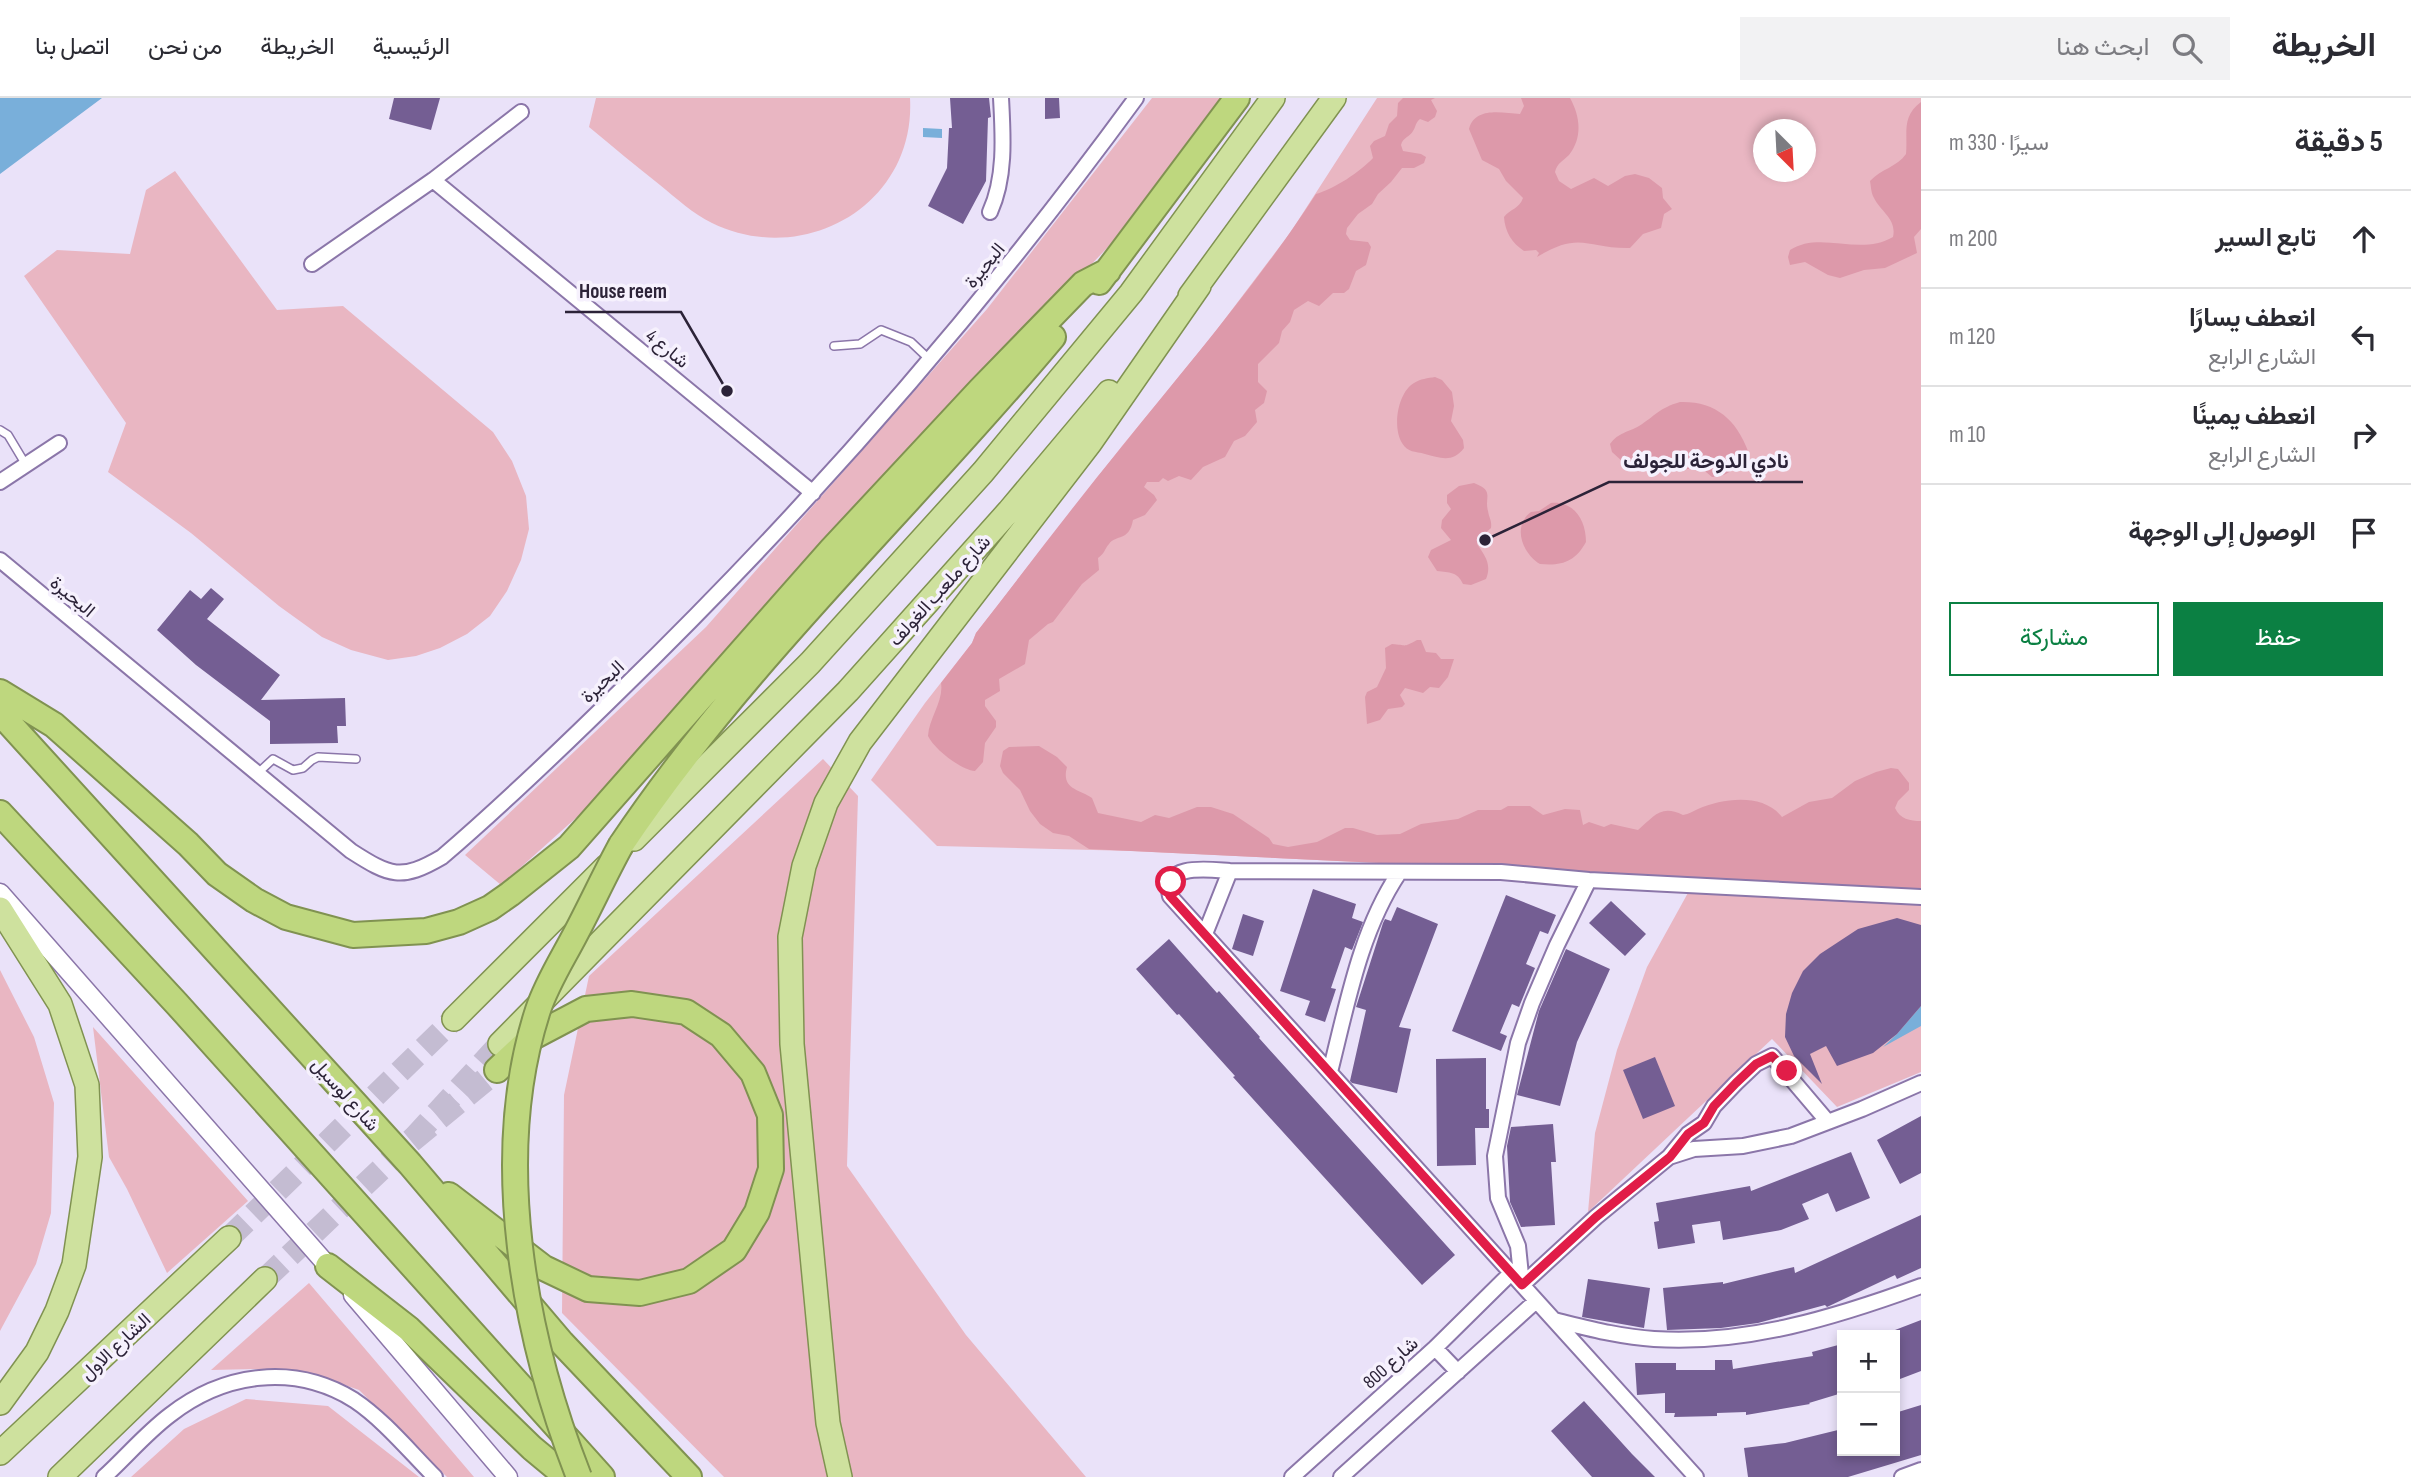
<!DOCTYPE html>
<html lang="ar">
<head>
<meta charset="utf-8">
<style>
	:root { --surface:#fff; --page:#f2f2f3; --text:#2b2b33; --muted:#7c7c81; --line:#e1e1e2; --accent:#0b8043 }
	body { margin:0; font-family:"Sofia Sans Condensed",Vazirmatn,sans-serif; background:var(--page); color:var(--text); direction:rtl }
	.controls { position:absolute; right:21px; bottom:21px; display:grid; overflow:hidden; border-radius:0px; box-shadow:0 4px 10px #0003 }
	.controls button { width:63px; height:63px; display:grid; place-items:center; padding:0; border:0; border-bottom:2px solid var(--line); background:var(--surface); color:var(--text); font:35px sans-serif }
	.compass { position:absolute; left:1753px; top:21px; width:63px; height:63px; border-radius:50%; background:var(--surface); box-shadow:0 4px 10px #0003; rotate:156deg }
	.stop { position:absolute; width:21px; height:21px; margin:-16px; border:5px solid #e11d48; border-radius:50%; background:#fff }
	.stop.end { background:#e11d48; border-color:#fff; box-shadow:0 2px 7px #0008 }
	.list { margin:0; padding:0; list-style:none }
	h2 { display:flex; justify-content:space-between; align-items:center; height:91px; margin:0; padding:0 28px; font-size:30px }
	h2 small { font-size:23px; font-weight:400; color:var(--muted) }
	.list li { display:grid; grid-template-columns:46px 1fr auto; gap:21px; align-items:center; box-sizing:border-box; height:98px; padding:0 28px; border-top:2px solid var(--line) }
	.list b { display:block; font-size:26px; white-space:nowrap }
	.list p { margin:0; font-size:23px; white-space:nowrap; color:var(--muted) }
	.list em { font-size:23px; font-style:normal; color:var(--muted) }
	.actions { display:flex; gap:14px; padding:21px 28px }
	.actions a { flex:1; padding:16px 0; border:2px solid var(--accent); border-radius:0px; text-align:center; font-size:24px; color:var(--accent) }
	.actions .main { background:var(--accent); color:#fff }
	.icon { flex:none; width:38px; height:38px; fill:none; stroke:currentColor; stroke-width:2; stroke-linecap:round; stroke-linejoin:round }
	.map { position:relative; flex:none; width:1921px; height:1379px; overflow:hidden; direction:ltr }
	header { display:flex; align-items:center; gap:42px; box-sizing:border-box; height:98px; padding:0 35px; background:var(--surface); border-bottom:2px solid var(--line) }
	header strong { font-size:33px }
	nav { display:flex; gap:38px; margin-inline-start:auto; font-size:24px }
	.search { width:490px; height:63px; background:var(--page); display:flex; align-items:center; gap:18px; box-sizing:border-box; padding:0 24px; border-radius:0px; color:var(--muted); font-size:26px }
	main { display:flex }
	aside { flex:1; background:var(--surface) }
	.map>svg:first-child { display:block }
	.green { fill:#e9b6c2; fill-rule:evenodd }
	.forest { fill:#d9a }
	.water { fill:#79afda }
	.building { fill:#745e93 }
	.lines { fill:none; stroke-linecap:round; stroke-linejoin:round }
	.primary-tunnel { stroke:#c4bcd2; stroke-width:23; stroke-dasharray:23 11; stroke-linecap:butt }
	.trunk-tunnel { stroke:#c4bcd2; stroke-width:24; stroke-dasharray:24 12; stroke-linecap:butt }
	.service-casing { stroke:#8b76a9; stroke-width:10 }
	.minor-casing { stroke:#8b76a9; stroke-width:18 }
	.tertiary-casing { stroke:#8b76a9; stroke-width:21 }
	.primary-casing { stroke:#809251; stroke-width:26 }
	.trunk-casing { stroke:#809251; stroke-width:28 }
	.service { stroke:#fff; stroke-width:7 }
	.minor { stroke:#fff; stroke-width:14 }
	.tertiary { stroke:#fff; stroke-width:18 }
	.primary { stroke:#cee19e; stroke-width:23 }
	.trunk { stroke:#bed77e; stroke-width:24 }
	.trunk-bridge-casing { stroke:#809251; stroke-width:28; stroke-linecap:butt }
	.trunk-bridge { stroke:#bed77e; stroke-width:24 }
	.route { stroke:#e11d48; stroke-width:9 }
	.labels { text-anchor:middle; stroke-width:7; stroke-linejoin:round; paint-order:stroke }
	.street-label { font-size:19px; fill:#2c2338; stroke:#f6f1fd }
	.leader { fill:none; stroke:#2c2338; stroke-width:2.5 }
	.callout-dot { fill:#2c2338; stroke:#f6f1fd; stroke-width:2.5 }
	.callout-label { font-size:21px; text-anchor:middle; font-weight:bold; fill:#2c2338; stroke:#f6f1fd; stroke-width:7; stroke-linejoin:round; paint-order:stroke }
</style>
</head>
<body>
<header>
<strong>الخريطة</strong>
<div class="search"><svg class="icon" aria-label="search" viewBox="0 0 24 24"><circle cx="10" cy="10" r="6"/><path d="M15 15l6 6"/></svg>ابحث هنا</div>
<nav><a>الرئيسية</a><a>الخريطة</a><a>من نحن</a><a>اتصل بنا</a></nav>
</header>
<main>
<aside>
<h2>5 دقيقة<small>سيرًا · 330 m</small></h2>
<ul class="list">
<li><svg class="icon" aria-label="ahead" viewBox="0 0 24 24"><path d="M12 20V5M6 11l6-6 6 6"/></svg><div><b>تابع السير</b></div><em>200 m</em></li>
<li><svg class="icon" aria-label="left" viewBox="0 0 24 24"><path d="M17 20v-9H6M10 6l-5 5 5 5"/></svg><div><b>انعطف يسارًا</b><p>الشارع الرابع</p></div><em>120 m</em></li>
<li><svg class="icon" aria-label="right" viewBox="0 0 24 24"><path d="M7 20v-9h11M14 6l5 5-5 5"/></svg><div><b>انعطف يمينًا</b><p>الشارع الرابع</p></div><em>10 m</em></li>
<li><svg class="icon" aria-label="arrive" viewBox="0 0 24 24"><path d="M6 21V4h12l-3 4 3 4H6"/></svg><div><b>الوصول إلى الوجهة</b></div></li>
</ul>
<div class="actions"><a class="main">حفظ</a><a>مشاركة</a></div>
</aside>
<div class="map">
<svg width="1921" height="1379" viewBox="0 0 1921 1379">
	<rect width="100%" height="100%" fill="#eae2f9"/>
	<!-- green -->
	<path class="green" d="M596 0H910C916 107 804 170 712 125 693 116 676 100 660 87 636 68 613 49 589 29Z
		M1152 0H1227L1192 48 1108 149 921 344 606 693 501 787 465 757 706 529 987 211Z
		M1377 0H1921V791L1132 753 937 748 871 682 925 605 972 545 976 535 1122 348 1212 238 1290 135ZM1764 32H1806V74H1764Z
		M175 73 277 212 343 208 493 334 512 363 526 398 529 431 521 462 507 493 490 518 467 536 440 550 416 558 388 562 351 552 322 539 279 508 191 435 108 374 126 325 24 178 57 152 130 156 146 92Z
		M823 661 858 698 847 1068 966 1237 1086 1379H724L562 1215 564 997 589 878Z
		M1689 793 1921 805V974L1837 1009 1772 941 1588 1114 1595 1035 1617 952 1647 869Z
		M0 872 34 939 54 1005 51 1115 36 1166 0 1233Z
		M93 929 248 1103 167 1175 127 1091 109 1059Z
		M309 1185 474 1379H447L359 1292 310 1275 255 1271 211 1272Z
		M246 1301 328 1308 419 1379H131L184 1331Z"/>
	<!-- forest -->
	<path class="forest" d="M1403 0H1435L1431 2 1437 13 1435 19 1428 24 1420 21C1415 25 1416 29 1413 33 1410 39 1403 39 1401 47L1403 53 1421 56 1426 59 1424 65 1414 70H1402L1391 84 1378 96 1372 106 1358 116 1347 130 1346 136 1350 142 1368 144 1371 149 1366 167 1356 173 1349 191 1344 195H1333L1319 208 1308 203 1294 212 1290 224 1282 233 1279 245 1258 266V284L1267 293 1264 305 1255 312 1257 324 1245 338 1234 343 1225 359 1203 369 1191 382 1179 378 1168 383 1163 380 1159 384H1147L1144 389 1154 397 1157 402 1145 417 1133 422C1129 444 1116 436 1109 446 1104 452 1105 455 1098 460L1099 472 1082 486 1053 524 1048 526 1029 542 1025 566 999 581 1000 593 985 602V608L996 623V629L985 645 983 664 975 673C961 672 934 651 928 638 929 620 944 603 941 585L972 545 976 535C1025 472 1073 408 1124 346 1190 264 1259 184 1316 96 1334 91 1360 74 1373 60L1370 48 1374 43 1385 38 1389 26 1397 18 1398 5Z
		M1521 0H1570C1580 18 1583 39 1569 57 1563 63 1557 65 1555 74L1559 83 1571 91 1594 80 1608 88 1625 78 1635 76 1649 80 1662 90 1663 100 1672 111 1664 116 1661 130 1643 136 1630 150C1587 151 1581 132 1537 159L1539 155 1536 152 1524 153C1512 145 1505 134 1504 119 1510 111 1519 111 1523 100L1506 83 1499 71 1482 62 1469 31C1475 8 1503 15 1520 16L1524 8Z
		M1921 4V131L1914 139 1917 155 1885 170 1864 172 1840 180 1828 177 1805 164 1790 167 1788 159 1790 152C1821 132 1859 159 1893 139 1897 121 1881 114 1874 100 1871 95 1871 88 1870 83 1881 71 1897 69 1906 56 1908 35 1901 19 1921 4Z
		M1435 279 1442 282 1452 294 1454 308 1451 323 1463 342 1464 350C1453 365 1440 360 1425 356 1415 353 1408 355 1402 345 1392 329 1398 294 1414 285 1420 281 1428 280 1435 279Z
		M1680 304C1715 303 1736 321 1748 353 1742 366 1727 380 1712 379L1700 369C1669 375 1680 370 1653 362L1646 366 1639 362 1623 364 1612 354 1610 346C1619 334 1627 335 1639 328 1655 318 1659 310 1680 304Z
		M1474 385C1495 393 1484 399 1488 413 1489 420 1492 422 1491 430L1480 440 1477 446C1485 458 1492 466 1486 481L1471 487 1463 486C1457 473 1450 475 1437 473L1428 459 1431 452 1451 442 1441 430 1442 422 1451 411 1447 405V397L1459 388Z
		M1551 405C1574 403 1586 422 1586 444 1575 464 1562 468 1540 466 1522 455 1512 428 1531 414L1539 413Z
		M1417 542H1421L1426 554 1436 555 1441 561H1454L1448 579 1439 590 1430 589 1423 595 1405 590 1400 597 1405 606 1402 609 1388 611 1380 622 1367 626 1365 599 1367 594 1377 589 1386 570 1385 550 1392 546C1408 547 1402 550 1417 542Z
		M1039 648 1057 659 1067 669C1061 691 1078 691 1092 700L1098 715 1141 724 1155 717 1169 720 1197 709H1211L1233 716 1269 740 1273 746 1288 749 1317 744 1345 730H1353L1377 737 1400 736 1421 726 1458 721 1478 712H1501L1508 708H1530L1543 717 1565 711 1580 712 1583 727 1589 724 1604 729 1611 726 1638 732C1654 719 1660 706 1683 717 1689 716 1693 713 1698 711 1724 700 1763 695 1782 719L1809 704 1832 700 1855 683 1876 674 1891 670 1898 671 1909 685V692L1898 703 1895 710C1900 721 1910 723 1921 723V791L1089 751 1069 738 1053 735 1040 726 1030 713 1020 692 1003 675 1000 668 1003 653 1009 649Z"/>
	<!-- water -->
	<path class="water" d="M0 0H102L0 76Z
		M923 30 942 31V40L923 39Z
		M1921 908V928L1883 949 1897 936Z"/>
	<!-- building -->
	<path class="building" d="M394 0H440L431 32 389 21Z
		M950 0H989L991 19 988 20 986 83 963 126 928 108 947 70 949 30H952Z
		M1045 0H1059L1060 20 1045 21Z
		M211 490 224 501 207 521 280 577 261 602 345 600 346 628H337L338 645 270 646V623L196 567 157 532 190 492 201 501Z
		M1313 791 1356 806 1352 820 1363 824 1352 852 1345 849 1331 890 1336 891 1325 924 1305 917 1310 903 1280 893Z
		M1506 797 1556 817 1548 836 1540 833 1526 866 1535 870 1519 909 1512 906 1500 935 1507 938 1501 953 1452 933Z
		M1611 803 1646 836 1625 858 1589 825Z
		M1397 809 1438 826 1399 929 1411 931 1397 995 1352 985 1350 983 1366 912 1356 909 1357 906 1383 825 1385 821 1391 823Z
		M1243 816 1264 823 1253 858 1232 851Z
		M1897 820 1921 827V908L1897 936 1873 955 1837 968 1826 948 1810 956 1822 986 1794 958 1785 939 1786 916 1792 895 1803 873 1820 856 1858 831Z
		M1169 841 1217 895 1219 893 1260 939 1259 940 1455 1157 1422 1187 1233 979 1235 978 1179 916 1177 917 1136 871Z
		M1566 851 1610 871 1577 944 1560 1008 1517 997 1539 913Z
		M1655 959 1675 1008 1643 1021 1623 972Z
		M1486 960V1011H1489V1030H1475L1476 1067 1437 1068 1436 961Z
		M1921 1018V1075L1900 1086 1877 1042Z
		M1553 1026 1556 1064H1551L1555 1127 1521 1129 1510 1104 1507 1048 1511 1029Z
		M1851 1054 1870 1100 1836 1114 1828 1095 1802 1106 1809 1121 1781 1132 1723 1142 1720 1123 1692 1127 1695 1145 1658 1151 1654 1124 1659 1123 1656 1105 1750 1088 1751 1093Z
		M1921 1117V1170L1897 1181 1895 1177 1827 1209 1825 1207 1758 1225 1721 1230 1667 1232 1663 1190 1723 1184V1186L1794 1169 1795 1175Z
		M1588 1181 1650 1190 1644 1230 1582 1219Z
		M1921 1222V1273L1900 1281 1895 1268V1232Z
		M1842 1246V1295L1809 1305 1810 1306 1746 1317V1314L1717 1315V1318L1674 1319 1675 1315H1665V1295L1637 1297 1635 1265H1676V1272H1715V1262H1732L1733 1271 1813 1258 1812 1254Z
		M1584 1303 1632 1356 1655 1379H1592L1551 1333Z
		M1921 1307V1357L1848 1379H1748L1744 1350 1785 1345 1842 1331V1353H1895V1315Z"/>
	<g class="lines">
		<!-- primary-tunnel -->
		<path class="primary-tunnel" d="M229 1140 454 921
			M265 1181 411 1043 500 946"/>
		<!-- trunk-tunnel -->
		<path class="trunk-tunnel" d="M411 1043 497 972"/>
		<defs>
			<path id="service" d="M834 248 860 246 881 232 911 244 930 262
				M0 332 8 337 26 367
				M258 675 273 661 293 672 303 670 312 662 318 659 356 661"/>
			<path id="minor" d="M433 82 813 395
				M990 114C1006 79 1003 37 1001 0
				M312 166 433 82 521 14
				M0 384 59 345
				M0 462 351 753C390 778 401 783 442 759 504 706 562 650 620 593 808 410 981 212 1136 0
				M1205 836 1230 773
				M1330 974C1347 907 1360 833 1399 775
				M1669 1059 1688 1036 1704 1025 1714 1008 1736 985 1756 966 1772 958 1828 1024
				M1522 1187 1596 1119 1669 1059 1694 1051 1743 1048 1791 1038 1862 1011 1921 985
				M1522 1187 1518 1148 1498 1100 1495 1058 1518 945 1532 905 1557 847 1589 782
				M1554 1222C1587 1230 1620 1239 1654 1241 1746 1247 1836 1219 1921 1188
				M1435 1250 1458 1274
				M104 1379C126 1359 146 1335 170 1317 224 1275 294 1265 354 1302 384 1322 410 1354 435 1379
				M1292 1379 1435 1250 1511 1175
				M1341 1379 1536 1203
				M1696 1379 1170 798C1161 764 1211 772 1230 773L1501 774 1589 782 1921 799
				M1902 1379 1921 1372"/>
			<path id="tertiary" d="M0 795 335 1176
				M353 1197 508 1379"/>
			<path id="primary" d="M1190 198 1334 0
				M634 741 810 565 983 374 1131 195 1273 0
				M0 811 60 906 87 987 90 1059 74 1167 57 1213 37 1254 0 1305
				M454 921 607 768
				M500 946 848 593 1009 413 1109 294
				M0 1355 229 1140
				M60 1379 265 1181
				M840 1379 828 1325 792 946 790 839 804 768 826 705 860 644 1090 345 1199 188"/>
			<path id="trunk" d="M1099 184 1237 0
				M0 594 54 627 188 746 217 776 254 802 286 819 353 837 426 833 459 824 490 810 510 796 569 749 831 452 980 292 1083 186 1108 173
				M0 615 410 1066 562 1245 689 1379
				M0 715 177 906 602 1379
				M621 747C745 562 911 409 1053 239
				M449 1097 544 1170 588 1191 640 1195 689 1183 734 1152 757 1114 771 1071 770 1017 753 975 721 937 686 914 632 906 586 911 531 940 497 972
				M328 1168 409 1231 532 1350 567 1379"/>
		</defs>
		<!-- service casing -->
		<use href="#service" class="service-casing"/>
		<!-- minor casing -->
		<use href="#minor" class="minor-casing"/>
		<!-- tertiary casing -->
		<use href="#tertiary" class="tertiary-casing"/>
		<!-- primary casing -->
		<use href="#primary" class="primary-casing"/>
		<!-- trunk casing -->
		<use href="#trunk" class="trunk-casing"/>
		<!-- service -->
		<use href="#service" class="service"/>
		<!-- minor -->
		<use href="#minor" class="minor"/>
		<!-- tertiary -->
		<use href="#tertiary" class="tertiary"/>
		<!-- primary -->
		<use href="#primary" class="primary"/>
		<!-- trunk -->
		<use href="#trunk" class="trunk"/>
		<defs>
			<path id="trunk-bridge" d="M579 1379C524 1239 490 1059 538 912 547 885 562 862 575 837 591 807 605 776 621 747"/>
		</defs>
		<!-- trunk-bridge casing -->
		<use href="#trunk-bridge" class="trunk-bridge-casing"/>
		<!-- trunk-bridge -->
		<use href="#trunk-bridge" class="trunk-bridge"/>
	</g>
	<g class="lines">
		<!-- route -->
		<path class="route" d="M1171 784 1168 794 1170 798 1522 1187 1596 1119 1670 1059 1688 1036 1704 1025 1714 1008 1736 985 1756 966 1772 958 1787 973"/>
	</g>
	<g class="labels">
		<!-- street labels -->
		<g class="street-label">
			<text transform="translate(984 167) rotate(-51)" y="7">البحيرة</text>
			<text transform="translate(668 250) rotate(39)" y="7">شارع 4</text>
			<text transform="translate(939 492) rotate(-48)" y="7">شارع ملعب الغولف</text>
			<text transform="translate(73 498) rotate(40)" y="7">البحيرة</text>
			<text transform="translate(602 583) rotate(-44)" y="7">البحيرة</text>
			<text transform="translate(346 996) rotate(48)" y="7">شارع لوسيل</text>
			<text transform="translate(115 1248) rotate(-43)" y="7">الشارع الاول</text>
			<text transform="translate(1390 1264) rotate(-42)" y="7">شارع 800</text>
		</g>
	</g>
	<!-- callouts -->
	<path class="leader" d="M727 293L681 214H565M1485 442L1609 384H1803"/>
	<g class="callout-dot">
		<circle cx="727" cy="293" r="7"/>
		<circle cx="1485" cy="442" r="7"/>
	</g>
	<g class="callout-label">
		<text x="623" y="200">House reem</text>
		<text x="1706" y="370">نادي الدوحة للجولف</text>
	</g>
</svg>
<div class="controls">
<button>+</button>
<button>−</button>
</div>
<svg class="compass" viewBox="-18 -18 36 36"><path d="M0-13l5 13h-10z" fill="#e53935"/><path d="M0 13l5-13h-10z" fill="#7c7c81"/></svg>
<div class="stop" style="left:1171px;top:784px"></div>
<div class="stop end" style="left:1787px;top:973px"></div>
</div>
</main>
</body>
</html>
